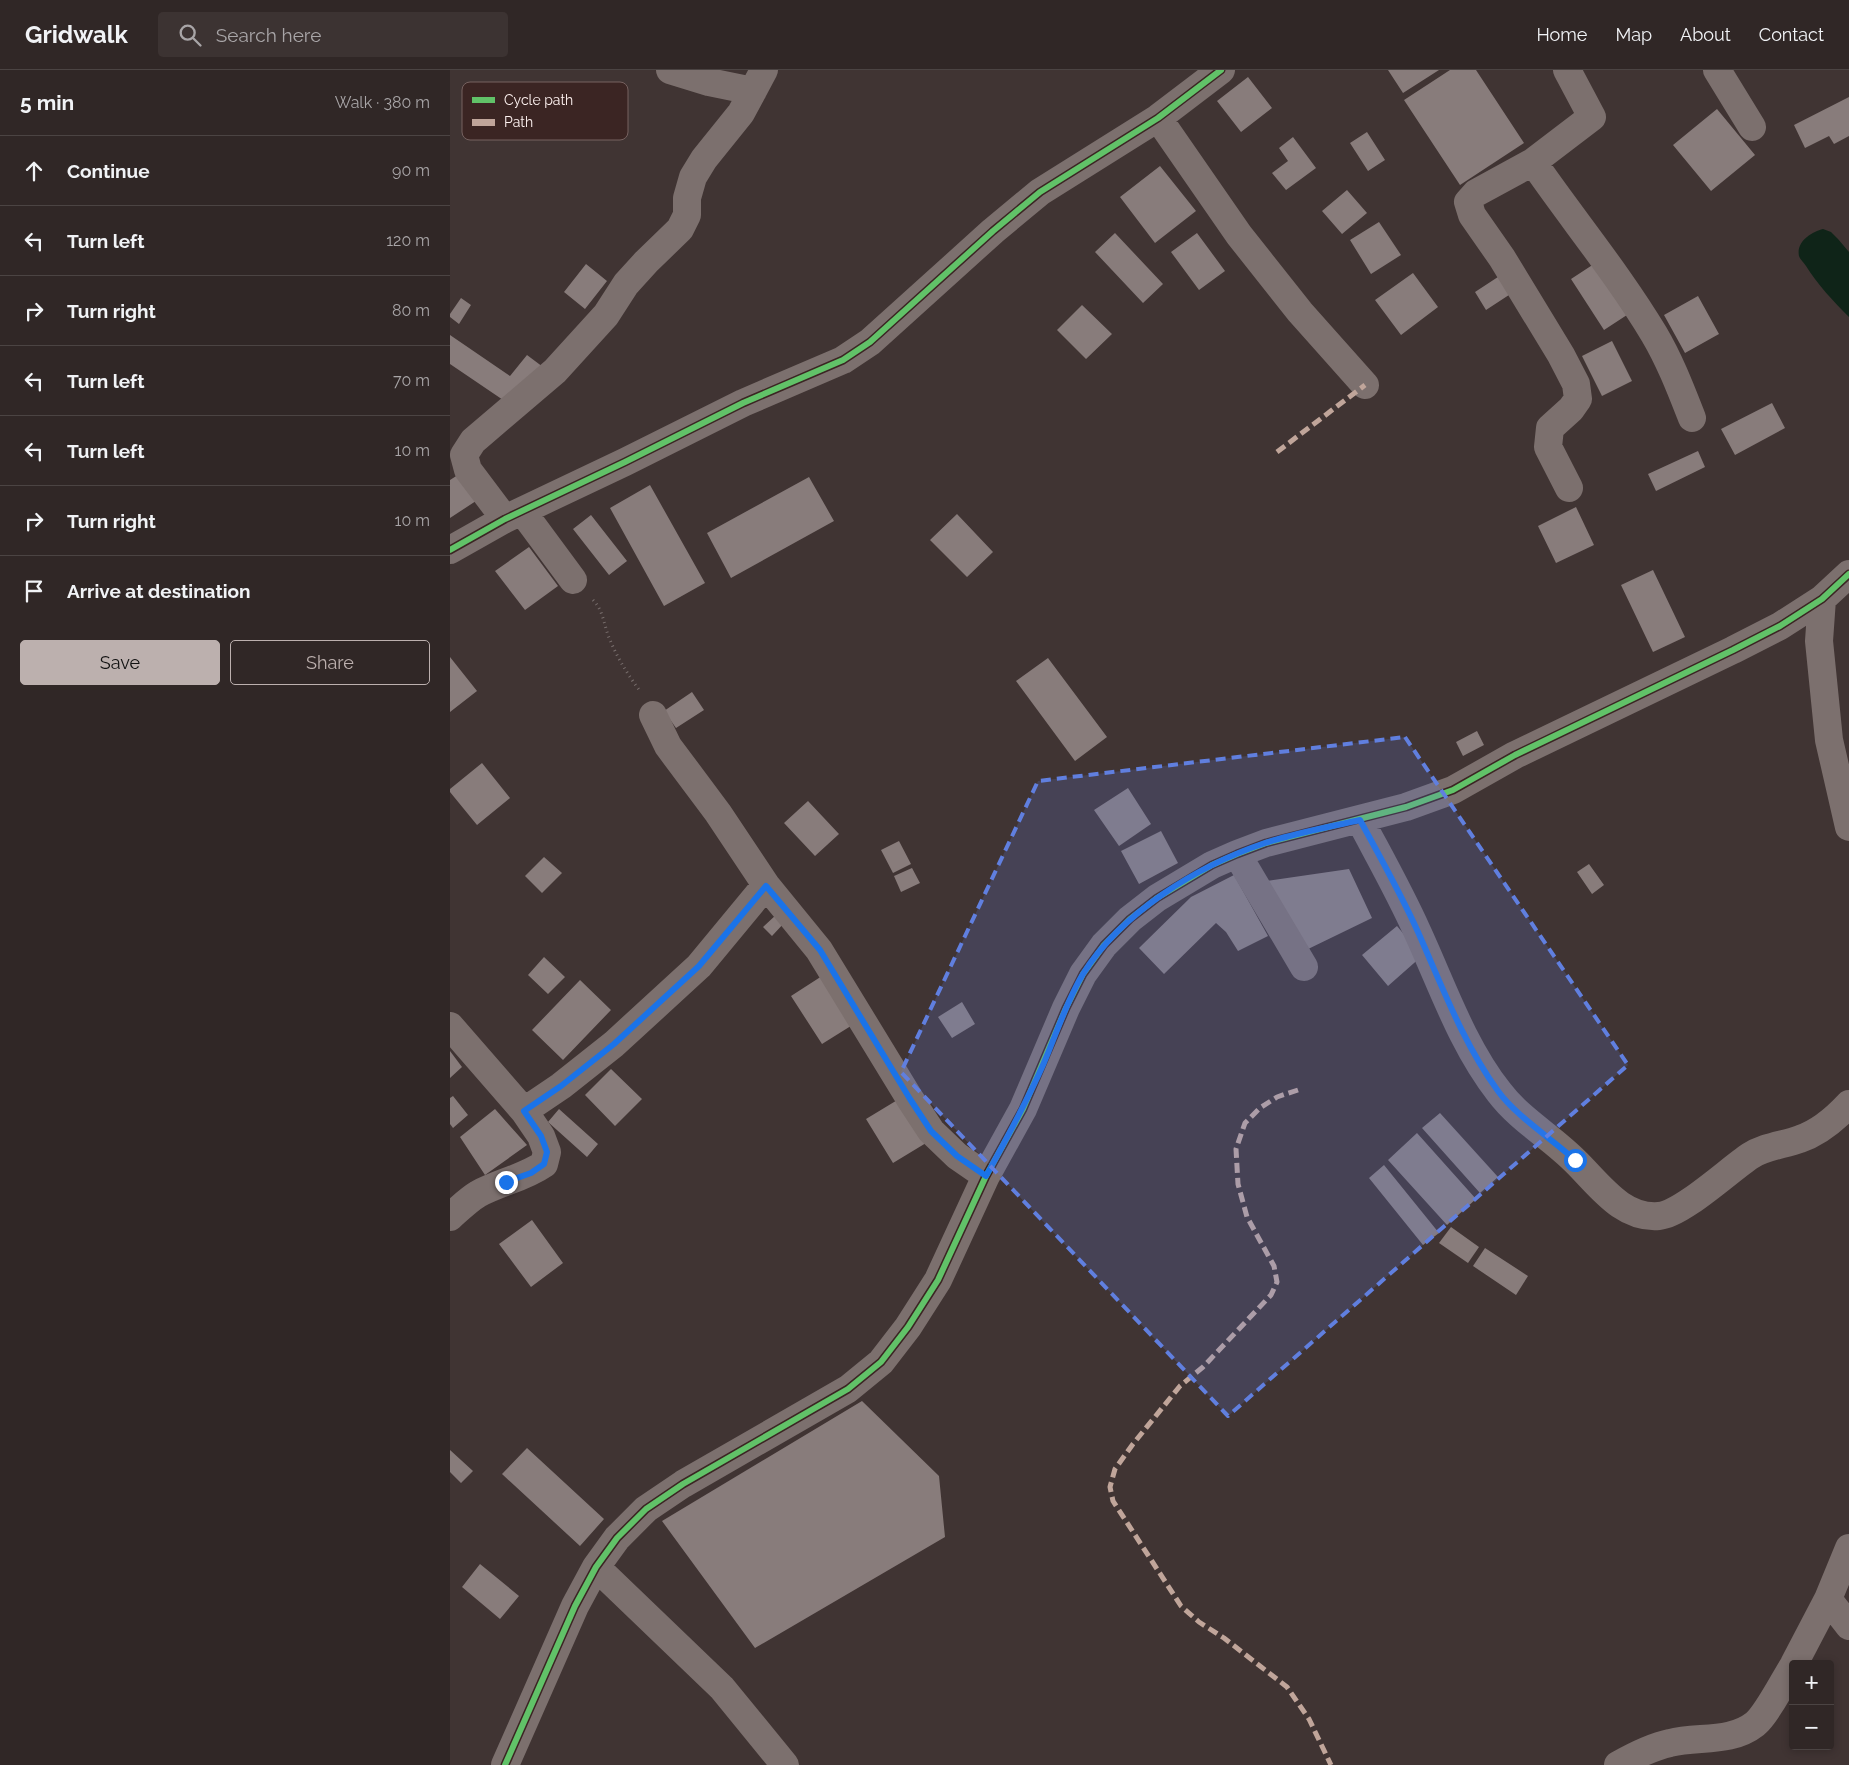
<!DOCTYPE html>
<html lang="en">
<head>
<meta charset="utf-8">
<style>
	:root { --surface:#302726; --page:#3c3332; --text:#f1f3f6; --muted:#a8a5a7; --line:#4b4443; --accent:#bcb0ae }
	body { margin:0; font-family:Raleway,sans-serif; background:var(--page); color:var(--text) }
	.controls { position:absolute; right:15px; bottom:15px; display:grid; overflow:hidden; border-radius:5px; box-shadow:0 2px 8px #0003 }
	.controls button { width:45px; height:45px; display:grid; place-items:center; padding:0; border:0; border-bottom:1px solid var(--line); background:var(--surface); color:var(--text); font:25px sans-serif }
	.stop { position:absolute; width:15px; height:15px; margin:-11px; border:4px solid #1a73e8; border-radius:50%; background:#fff }
	.stop.end { background:#1a73e8; border-color:#fff; box-shadow:0 1px 5px #0008 }
	.list { margin:0; padding:0; list-style:none }
	h2 { display:flex; justify-content:space-between; align-items:center; height:65px; margin:0; padding:0 20px; font-size:21px }
	h2 small { font-size:16px; font-weight:400; color:var(--muted) }
	.list li { display:grid; grid-template-columns:32px 1fr auto; gap:15px; align-items:center; box-sizing:border-box; height:70px; padding:0 20px; border-top:1px solid var(--line) }
	.list b { display:block; font-size:19px; white-space:nowrap }
	.list em { font-size:16px; font-style:normal; color:var(--muted) }
	.actions { display:flex; gap:10px; padding:15px 20px }
	.actions a { flex:1; padding:11px 0; border:1px solid var(--accent); border-radius:5px; text-align:center; font-size:18px; color:var(--accent) }
	.actions .main { background:var(--accent); color:#111 }
	.icon { flex:none; width:28px; height:28px; fill:none; stroke:currentColor; stroke-width:2; stroke-linecap:round; stroke-linejoin:round }
	.map { position:relative; flex:none; width:1399px; height:1695px; overflow:hidden }
	header { display:flex; align-items:center; gap:30px; box-sizing:border-box; height:70px; padding:0 25px; background:var(--surface); border-bottom:1px solid var(--line) }
	header strong { font-size:24px }
	nav { display:flex; gap:28px; margin-inline-start:auto; font-size:18px }
	.search { width:350px; height:45px; background:var(--page); display:flex; align-items:center; gap:12px; box-sizing:border-box; padding:0 18px; border-radius:5px; color:var(--muted); font-size:19px }
	main { display:flex }
	aside { flex:1; background:var(--surface) }
	.map>svg:first-child { display:block }
	.water { fill:#0f2418 }
	.building { fill:#887c7b }
	.lines { fill:none; stroke-linecap:round; stroke-linejoin:round }
	.path { stroke:#796f6e; stroke-width:3; stroke-dasharray:1 4; stroke-linecap:butt }
	.street { stroke:#7c706e; stroke-width:28 }
	.quiet { stroke:#c0a59a; stroke-width:5; stroke-dasharray:10 5; stroke-linecap:butt }
	.cycleway-casing { stroke:#3b2523; stroke-width:9 }
	.cycleway { stroke:#61c268; stroke-width:6 }
	.route { stroke:#1a73e8; stroke-width:6 }
	.marked { fill:#607fdf; fill-opacity:0.2; stroke:#607fdf; stroke-width:4; stroke-dasharray:10 6; stroke-linejoin:round }
	.key { fill:#3b2523; stroke:#766260; stroke-width:1 }
	.key-label { font-size:14px; fill:#fef2f0 }
</style>
</head>
<body>
<header>
<strong>Gridwalk</strong>
<div class="search"><svg class="icon" aria-label="search" viewBox="0 0 24 24"><circle cx="10" cy="10" r="6"/><path d="M15 15l6 6"/></svg>Search here</div>
<nav><a>Home</a><a>Map</a><a>About</a><a>Contact</a></nav>
</header>
<main>
<aside>
<h2>5 min<small>Walk · 380 m</small></h2>
<ul class="list">
<li><svg class="icon" aria-label="ahead" viewBox="0 0 24 24"><path d="M12 20V5M6 11l6-6 6 6"/></svg><div><b>Continue</b></div><em>90 m</em></li>
<li><svg class="icon" aria-label="left" viewBox="0 0 24 24"><path d="M17 20v-9H6M10 6l-5 5 5 5"/></svg><div><b>Turn left</b></div><em>120 m</em></li>
<li><svg class="icon" aria-label="right" viewBox="0 0 24 24"><path d="M7 20v-9h11M14 6l5 5-5 5"/></svg><div><b>Turn right</b></div><em>80 m</em></li>
<li><svg class="icon" aria-label="left" viewBox="0 0 24 24"><path d="M17 20v-9H6M10 6l-5 5 5 5"/></svg><div><b>Turn left</b></div><em>70 m</em></li>
<li><svg class="icon" aria-label="left" viewBox="0 0 24 24"><path d="M17 20v-9H6M10 6l-5 5 5 5"/></svg><div><b>Turn left</b></div><em>10 m</em></li>
<li><svg class="icon" aria-label="right" viewBox="0 0 24 24"><path d="M7 20v-9h11M14 6l5 5-5 5"/></svg><div><b>Turn right</b></div><em>10 m</em></li>
<li><svg class="icon" aria-label="arrive" viewBox="0 0 24 24"><path d="M6 21V4h12l-3 4 3 4H6"/></svg><div><b>Arrive at destination</b></div></li>
</ul>
<div class="actions"><a class="main">Save</a><a>Share</a></div>
</aside>
<div class="map">
<svg width="1399" height="1695" viewBox="0 0 1399 1695">
	<rect width="100%" height="100%" fill="#403433"/>
	<!-- water -->
	<path class="water" d="M1373 159 1381 162 1388 169 1399 182V247C1383 231 1368 215 1356 196 1354 193 1350 189 1349 186 1346 171 1362 162 1373 159Z"/>
	<!-- building -->
	<path class="building" d="M938 0H989L953 23Z
		M1000 0H1026L1074 73 1010 115 954 30Z
		M798 7 822 38 791 62 767 31Z
		M1399 27V66L1384 74 1379 66 1355 78 1344 55Z
		M1267 39 1305 85 1261 121 1223 75Z
		M917 62 935 90 918 101 900 73Z
		M843 67 866 98 836 120 822 103 838 91 829 78Z
		M710 96 746 141 705 173 670 127Z
		M897 120 917 143 892 164 872 141Z
		M929 152 951 185 921 204 900 170Z
		M665 163 713 214 693 233 645 182Z
		M747 163 775 201 749 220 721 182Z
		M1147 192 1180 243 1154 260 1121 209Z
		M136 194 157 211 135 239 114 222Z
		M963 203 988 237 951 265 925 230Z
		M1051 205 1062 223 1036 240 1025 222Z
		M1248 226 1269 264 1235 283 1214 245Z
		M11 228 21 235 9 254 0 247V244Z
		M632 235 662 264 636 289 607 260Z
		M0 265 60 306 77 285 93 297 59 334 0 294Z
		M1162 271 1182 311 1152 326 1132 286Z
		M1322 333 1335 358 1285 385 1271 359Z
		M1248 381 1255 397 1206 421 1198 404Z
		M11 403 29 429 0 448V410Z
		M359 407 384 451 281 508 257 463Z
		M200 415 255 513 214 536 160 438Z
		M1126 437 1144 475 1106 493 1088 456Z
		M507 444 543 482 517 507 480 470Z
		M141 445 177 491 159 505 123 459Z
		M79 477 108 516 75 540 45 501Z
		M1203 500 1235 567 1203 582 1171 515Z
		M0 587 27 621 0 642Z
		M598 588 657 667 625 691 566 611Z
		M242 622 254 640 226 658 214 641Z
		M1027 661 1034 675 1013 686 1006 672Z
		M32 693 60 728 27 755 0 722V719Z
		M678 718 701 754 669 776 644 740Z
		M358 731 389 764 365 786 334 753Z
		M711 761 728 793 689 814 671 781Z
		M449 771 461 794 443 803 431 780Z
		M94 787 112 803 92 823 75 806Z
		M1139 794 1154 815 1142 824 1127 802Z
		M462 798 470 813 451 822 444 806Z
		M899 799 922 848 854 881 816 811Z
		M784 805 818 866 788 881 776 862 766 853 714 904 689 878 741 827Z
		M327 844 335 852 322 866 313 857Z
		M947 856 972 886 938 916 912 885Z
		M94 887 115 907 98 924 78 905Z
		M372 906 404 954 372 974 341 926Z
		M130 910 161 940 113 990 82 960Z
		M512 932 525 954 502 968 488 947Z
		M0 981 12 997 0 1008Z
		M161 999 192 1029 165 1056 135 1025Z
		M3 1026 18 1045 3 1058 0 1054V1028Z
		M449 1029 476 1073 443 1093 416 1049Z
		M45 1039 77 1075 35 1105 10 1067Z
		M109 1039 148 1074 137 1087 98 1052Z
		M990 1043 1048 1107 1030 1123 972 1058Z
		M967 1063 1026 1129 997 1155 938 1090Z
		M934 1095 989 1163 973 1175 919 1108Z
		M82 1150 113 1193 81 1217 49 1174Z
		M1001 1157 1029 1177 1018 1193 989 1173Z
		M1035 1178 1078 1206 1066 1225 1023 1196Z
		M412 1331 489 1406 495 1467 305 1578 212 1451Z
		M77 1378 154 1449 130 1476 52 1404Z
		M0 1380 23 1401 11 1413 0 1402Z
		M30 1494 69 1526 50 1549 12 1517Z"/>
	<g class="lines">
		<!-- path -->
		<path class="path" d="M143 530C154 541 154 557 160 570 168 589 178 605 190 621"/>
		<!-- street -->
		<path class="street" d="M220 0 259 12 303 21
			M1117 0 1142 47 1083 92 1026 123 1018 132 1022 145 1052 188 1111 285 1126 314 1128 329 1121 339 1100 358 1098 377 1119 418
			M1267 0 1302 57
			M708 48 789 165 850 242 915 315
			M1083 92C1123 150 1168 204 1204 264 1220 291 1231 320 1242 348
			M72 441 123 510
			M55 449 18 400 14 385 23 371 105 301 156 245 176 214 196 192 230 159 237 145V128L243 107 254 89 291 43 314 0
			M0 480 55 449 175 392 293 333 393 290 420 272 543 161 590 122 708 48 771 0
			M1372 529 1369 571 1379 670 1399 757
			M203 645 218 676 268 743 316 815 369 880 460 1029 481 1061 507 1086 536 1106
			M910 750C929 786 950 823 967 861 992 915 1012 975 1049 1022 1070 1050 1103 1068 1127 1093 1151 1117 1173 1149 1209 1146 1232 1144 1279 1100 1300 1086 1315 1076 1334 1075 1350 1069 1368 1063 1386 1048 1399 1034
			M787 784 854 897
			M0 956 74 1041 91 1066 97 1082 94 1094C74 1108 50 1112 28 1124 18 1130 9 1139 0 1147
			M74 1041 111 1016 164 974 249 896 316 815
			M146 1497 272 1618 335 1695
			M1378 1529 1399 1556
			M1344 1594 1378 1529 1399 1478
			M55 1695 125 1536 146 1497 167 1468 196 1439 233 1414 398 1319 431 1292 458 1257 488 1210 536 1106 573 1039 616 938 633 904 654 875 680 849 707 828 762 795 787 784 816 773 956 737 1003 720 1065 685 1283 580 1330 556 1372 529 1399 504
			M1168 1695C1184 1686 1201 1677 1220 1673 1249 1666 1281 1673 1305 1654 1317 1644 1334 1610 1343 1596"/>
		<!-- quiet -->
		<path class="quiet" d="M827 382 915 315
			M848 1020 827 1027 810 1038 795 1053 786 1079 788 1114 797 1147 824 1196 827 1212 821 1225 753 1297 730 1316 683 1374 665 1399 660 1417 663 1431 731 1536 749 1552 774 1568 837 1617 859 1649 881 1695"/>
		<defs>
			<path id="cycleway" d="M0 480 55 449 175 392 293 333 393 290 420 272 543 161 590 122 708 48 771 0
				M55 1695 125 1536 146 1497 167 1468 196 1439 233 1414 398 1319 431 1292 458 1257 488 1210 536 1106 573 1039 616 938 633 904 654 875 680 849 707 828 762 795 787 784 816 773 956 737 1003 720 1065 685 1283 580 1330 556 1372 529 1399 504"/>
		</defs>
		<!-- cycleway casing -->
		<use href="#cycleway" class="cycleway-casing"/>
		<!-- cycleway -->
		<use href="#cycleway" class="cycleway"/>
	</g>
	<g class="lines">
		<!-- route -->
		<path class="route" d="M56 1112 81 1103 94 1094 97 1082 91 1066 74 1041 111 1016 164 974 249 896 316 816 370 880 460 1029 481 1061 507 1086 536 1106C556 1070 576 1033 593 995 606 965 616 932 633 904 671 843 747 796 815 773 846 763 879 757 910 750 930 787 951 824 968 862 992 916 1013 973 1048 1021 1065 1045 1102 1069 1125 1090"/>
	</g>
	<!-- marked area -->
	<path class="marked" d="M955 667 1178 995 778 1346 451 1002 588 711Z"/>
	<!-- legend -->
	<rect x="12" y="12" width="166" height="58" rx="8" class="key"/>
	<rect x="22" y="27" width="23" height="6" fill="#61c268"/>
	<rect x="22" y="49" width="23" height="7" fill="#c0a59a"/>
	<g class="key-label">
		<text x="54" y="35">Cycle path</text>
		<text x="54" y="57">Path</text>
	</g>
</svg>
<div class="controls">
<button>+</button>
<button>−</button>
</div>
<div class="stop" style="left:1125px;top:1090px"></div>
<div class="stop end" style="left:56px;top:1112px"></div>
</div>
</main>
</body>
</html>
